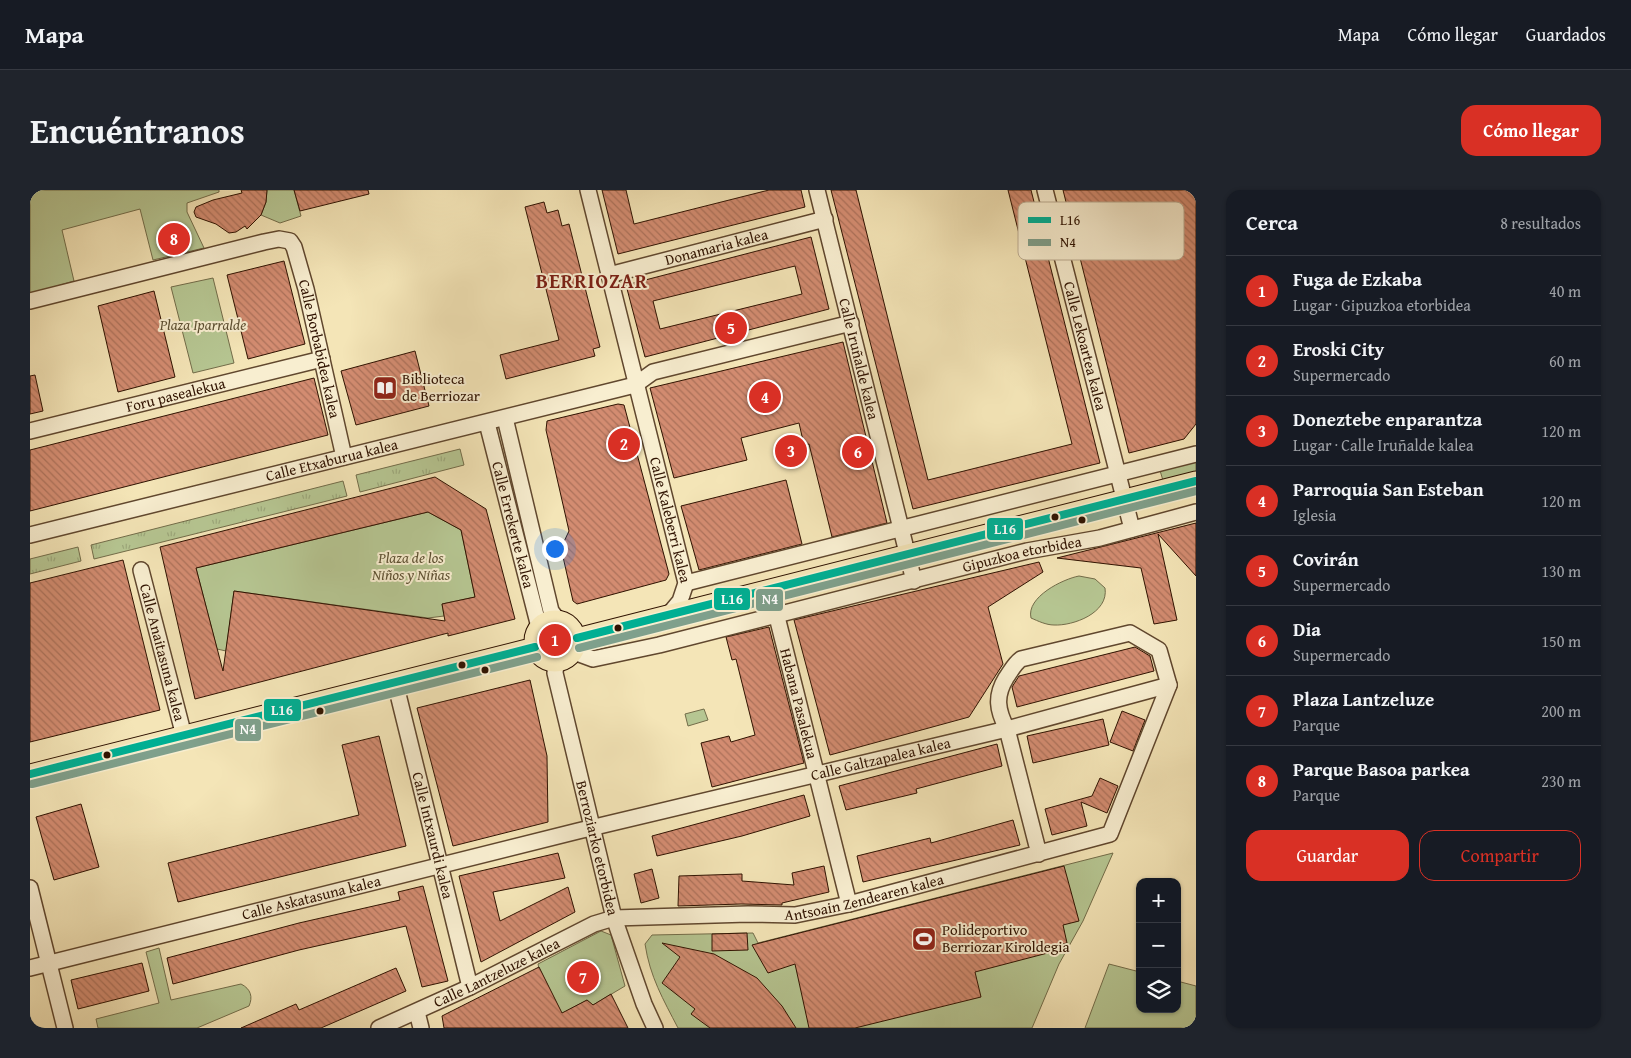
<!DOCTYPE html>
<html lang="es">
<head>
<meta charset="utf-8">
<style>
	:root { --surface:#171b24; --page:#20242c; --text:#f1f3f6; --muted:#9ea1a6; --line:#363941; --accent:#d93025 }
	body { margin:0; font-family:"Gentium Book Plus",serif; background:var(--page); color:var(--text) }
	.controls { position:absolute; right:15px; bottom:15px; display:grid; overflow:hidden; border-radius:10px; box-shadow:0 1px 4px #0004 }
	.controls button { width:45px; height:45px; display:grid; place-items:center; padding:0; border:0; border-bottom:1px solid var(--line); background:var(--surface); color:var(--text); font:25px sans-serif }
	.you { position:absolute; left:524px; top:358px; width:18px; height:18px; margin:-12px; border:4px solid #fff; border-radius:50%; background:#1a73e8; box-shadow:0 0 0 8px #1a73e833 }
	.badge { display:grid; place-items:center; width:32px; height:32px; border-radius:50%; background:var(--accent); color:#fff; font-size:16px; font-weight:700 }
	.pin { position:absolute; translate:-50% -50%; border:2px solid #fff; box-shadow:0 1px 5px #0006 }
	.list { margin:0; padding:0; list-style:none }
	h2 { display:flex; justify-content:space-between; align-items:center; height:65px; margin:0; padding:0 20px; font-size:21px }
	h2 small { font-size:16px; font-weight:400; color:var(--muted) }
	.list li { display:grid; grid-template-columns:32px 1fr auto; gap:15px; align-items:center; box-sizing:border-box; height:70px; padding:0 20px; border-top:1px solid var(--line) }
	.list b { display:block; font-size:19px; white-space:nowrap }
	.list p { margin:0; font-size:16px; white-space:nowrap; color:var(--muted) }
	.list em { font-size:16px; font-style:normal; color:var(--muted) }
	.actions { display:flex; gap:10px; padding:15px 20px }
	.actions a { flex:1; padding:11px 0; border:1px solid var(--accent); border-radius:15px; text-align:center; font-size:18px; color:var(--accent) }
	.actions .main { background:var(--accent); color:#fff }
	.icon { flex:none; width:28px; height:28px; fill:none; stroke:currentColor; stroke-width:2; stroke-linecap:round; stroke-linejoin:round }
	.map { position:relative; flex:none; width:1166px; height:838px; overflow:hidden; border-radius:15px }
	header { display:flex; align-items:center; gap:30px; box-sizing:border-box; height:70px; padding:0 25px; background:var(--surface); border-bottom:1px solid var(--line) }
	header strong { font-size:24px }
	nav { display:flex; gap:28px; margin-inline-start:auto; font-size:18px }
	.intro { display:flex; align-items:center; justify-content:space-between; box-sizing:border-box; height:120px; padding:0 30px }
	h1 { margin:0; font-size:35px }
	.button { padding:12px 22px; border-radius:15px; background:var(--accent); color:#fff; font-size:18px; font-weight:700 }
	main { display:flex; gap:30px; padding:0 30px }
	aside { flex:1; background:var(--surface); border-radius:15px; box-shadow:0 1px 4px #0004 }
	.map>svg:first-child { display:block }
	.grass { fill:url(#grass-tufts); stroke:#726c49 }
	.green { fill:#b6c692; stroke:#726c49 }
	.building { fill:url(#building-back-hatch); stroke:#2f1200; fill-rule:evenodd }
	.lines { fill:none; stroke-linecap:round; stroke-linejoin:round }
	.minor-casing { stroke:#60472e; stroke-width:18 }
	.major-casing { stroke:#2f1200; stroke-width:21 }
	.minor { stroke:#f8eed0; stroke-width:15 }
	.major { stroke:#f4e5b7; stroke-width:19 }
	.bus-1-casing { stroke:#f8eed0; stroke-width:11 }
	.bus-2-casing { stroke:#f8eed0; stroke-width:11 }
	.bus-1 { stroke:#00af93; stroke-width:8 }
	.bus-2 { stroke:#7fa08c; stroke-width:8 }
	.bus-dot { fill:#2f1200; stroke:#f8eed0; stroke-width:2 }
	.labels { text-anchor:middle; stroke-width:4; stroke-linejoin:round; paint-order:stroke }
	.street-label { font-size:15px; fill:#2f1200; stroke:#f8eed0 }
	.park-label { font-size:15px; font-style:italic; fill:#5e5133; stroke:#f8eed0 }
	.poi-label { font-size:15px; fill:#2f1200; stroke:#f8eed0; text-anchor:start }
	.district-label { font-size:20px; font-weight:bold; letter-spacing:1px; fill:#7a1f14; stroke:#f8eed0 }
	.key { fill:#f8eed0; stroke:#bcac92; stroke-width:1 }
	.key-label { font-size:14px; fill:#2f1200 }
	.line-badge { stroke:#f8eed0; stroke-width:2 }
	.badge-label { font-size:14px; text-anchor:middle; font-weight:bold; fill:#fff }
</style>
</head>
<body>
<header>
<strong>Mapa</strong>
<nav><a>Mapa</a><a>Cómo llegar</a><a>Guardados</a></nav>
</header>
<div class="intro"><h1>Encuéntranos</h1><a class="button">Cómo llegar</a></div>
<main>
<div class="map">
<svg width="1166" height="838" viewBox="0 0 1166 838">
	<defs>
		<pattern id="grass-tufts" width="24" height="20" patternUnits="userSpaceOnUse" patternTransform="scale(1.25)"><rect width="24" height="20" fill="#b6c692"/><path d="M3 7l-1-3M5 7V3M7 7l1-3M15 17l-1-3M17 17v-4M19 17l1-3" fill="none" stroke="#9da97c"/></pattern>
		<pattern id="building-back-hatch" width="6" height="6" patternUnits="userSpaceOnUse" patternTransform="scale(1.25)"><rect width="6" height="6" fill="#d38c71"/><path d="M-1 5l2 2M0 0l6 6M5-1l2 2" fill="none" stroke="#ac715a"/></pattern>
	</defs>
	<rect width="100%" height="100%" fill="#f4e5b7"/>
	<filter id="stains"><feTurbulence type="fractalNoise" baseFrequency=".004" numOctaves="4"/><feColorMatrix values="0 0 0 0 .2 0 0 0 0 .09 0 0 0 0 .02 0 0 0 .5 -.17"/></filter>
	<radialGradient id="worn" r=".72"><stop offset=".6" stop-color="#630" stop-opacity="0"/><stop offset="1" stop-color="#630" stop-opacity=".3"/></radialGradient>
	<!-- grass -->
	<path class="grass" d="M430 259 434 275 330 302 326 285Z
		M313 291 317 306 64 369 61 355Z
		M48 357 51 371 0 384V369Z"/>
	<!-- green -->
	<path class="green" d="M0 0H189V2L157 13V22L174 58 123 70 110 19 32 40 44 91 0 104Z
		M237 0H264L271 26 250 33 231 25 236 12Z
		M183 88 204 173 163 183 141 97Z
		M1166 267V285L1134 294 1129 277Z
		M398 322 431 340 445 407 412 414 414 426 398 428 204 401 196 461 187 459 166 378Z
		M1049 386 1065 389 1075 398C1079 423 1043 436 1024 435 1016 435 1008 431 1001 428 996 407 1033 389 1049 386Z
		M511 451a14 14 0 1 1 28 0a14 14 0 1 1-28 0Z
		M674 519 678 530 658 536 655 524Z
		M1083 663 1053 731 1029 774 1002 838H648C633 809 620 787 615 754L622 745 723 743 728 753Z
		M571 741 581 745 595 796 563 815 557 810 520 830 508 774Z
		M129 758 141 810 211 794C221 799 223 807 219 816L167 838H68L66 829 129 813 116 762Z
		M1079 774 1110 782V819H1147V791L1166 796V838H1055Z"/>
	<!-- building -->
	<path class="building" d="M211 0H237L236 12 231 25 217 39 215 36 206 42 199 43 186 34 166 27 164 22 166 17 183 10 212 3Z
		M264 0H338L339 4 270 21Z
		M572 0H596L604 34 739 0H771L775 17 588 64Z
		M801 0H826L898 290 1042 254 978 0H1001L1070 273 883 319Z
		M1033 0H1166V234L1154 249 1099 263Z
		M514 12 517 23 528 20 532 36 539 34 570 157 563 159 565 166 476 189 470 165 529 150 495 17Z
		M781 47 799 119 615 167 596 95ZM765 76 772 104 630 139 623 111Z
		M254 71 275 154 218 169 197 85Z
		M124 101 145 187 88 202 68 116Z
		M813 152 857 333 802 347 779 254 774 255 769 233 711 248 717 270 644 288 620 198Z
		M385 161 399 216 326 235 311 181Z
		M5 185 13 221 0 224V186Z
		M284 188 298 245 0 321V260Z
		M588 214 594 215 639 384 636 390 547 414 543 411 531 358 539 341 516 240 517 231Z
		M405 287 456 319 485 429 418 446V443L165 509 130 357ZM398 322 431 340 445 407 412 414 415 431 204 401 193 481 166 378Z
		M756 290 772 354 669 380 651 316Z
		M1166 333V386L1128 344 1147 430 1124 434 1111 378 1027 368Z
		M93 370 130 520 0 552V393Z
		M1009 372 1013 382 958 417 973 474 939 527 800 565 764 430Z
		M739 437 774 573 682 597 671 553 699 546 701 552 725 545 706 469 702 470 696 447Z
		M1105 457 1120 466 1124 481 987 517 982 497 989 486Z
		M500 490 517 566 518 632 423 656 387 518Z
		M1092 521 1115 530 1103 561 1080 552Z
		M1073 529 1079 555 1003 573 997 546Z
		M349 546 376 656 148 712 138 673 329 625 312 555Z
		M967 554 972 576 886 599 887 603 816 620 809 596Z
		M1070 588 1088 596 1077 623 1051 612 1057 636 1022 645 1015 619 1062 606Z
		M774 605 780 626 712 646 627 666 622 646Z
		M51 614 69 677 24 690 6 627Z
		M983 630 990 655 833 692 827 666 900 648 901 653Z
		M528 663 535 688 463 702 470 731 538 697 545 722 451 772 429 686Z
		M794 676 799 702 752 713V715L711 714 648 716 649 686 712 684V691L764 695 762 683Z
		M1034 676 1049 731 1033 735 1037 753 1032 754 1033 759 945 782 951 807 825 838H779L765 774 738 783 722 755Z
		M622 679 629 708 611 713 604 684Z
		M393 696 418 791 392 797 376 736 269 760 143 794 137 768 269 733 370 710 368 702Z
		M717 743 718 760 682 761V744Z
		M632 753 684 764 727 788 752 816 766 838H680L661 824 665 819 632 793 650 767Z
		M112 773 119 801 48 819 41 790Z
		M509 777 532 823 557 810 563 815 581 804 598 838H414L412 826Z
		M366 778 376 801 291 838H211L266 814 269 820Z"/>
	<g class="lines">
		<defs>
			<g id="minor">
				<path id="s1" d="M558 0 656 393 650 411 640 423"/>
				<path id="s2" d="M787 0 884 391"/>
				<path id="s3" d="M1015 0 1102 339"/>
				<path id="s4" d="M579 85 795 29"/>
				<path id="s5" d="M0 111 234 52 249 49 260 51 264 57 276 99 314 267"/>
				<path d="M475 228 521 421 528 430"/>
				<path id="s6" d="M457 233 509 437"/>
				<path id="s7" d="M0 241 292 169"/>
				<path id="s8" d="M0 345 605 195 623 182 821 133"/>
				<path id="s9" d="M111 380 154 546"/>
				<path d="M656 393 1166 264"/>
				<path id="s10" d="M740 399 819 714"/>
				<path id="s11" d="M544 462 563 469 629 455 997 361 1070 348 1166 322"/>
				<path id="s12" d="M526 473 525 483 584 728 614 814 625 838"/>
				<path id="s13" d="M365 492 440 797"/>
				<path d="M0 698 35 838"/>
				<path id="s14" d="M0 778 548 641 977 539 1139 495"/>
				<path d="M387 822 391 838"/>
				<path id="s15" d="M349 838 440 797 564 734 584 728 718 724 765 725 819 714 1080 644 1139 495 1129 460 1100 443 991 469C984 474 981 481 976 488 965 506 967 520 977 539L1009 664"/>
			</g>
			<path id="major" d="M504 451a21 21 0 1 1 42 0a21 21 0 1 1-42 0Z
				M547 448 1166 291
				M0 584 505 457"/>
		</defs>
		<!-- minor casing -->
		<use href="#minor" class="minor-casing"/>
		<!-- major casing -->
		<use href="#major" class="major-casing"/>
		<!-- minor -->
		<use href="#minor" class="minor"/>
		<!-- major -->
		<use href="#major" class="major"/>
		<defs>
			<path id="bus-1" d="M547 448 1166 291
				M0 584 505 457"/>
			<path id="bus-2" d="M549 458 1166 301
				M2 594 507 467"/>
		</defs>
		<!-- bus-1 casing -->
		<use href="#bus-1" class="bus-1-casing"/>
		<!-- bus-2 casing -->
		<use href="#bus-2" class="bus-2-casing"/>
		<!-- bus-1 -->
		<use href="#bus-1" class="bus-1"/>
		<!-- bus-2 -->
		<use href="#bus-2" class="bus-2"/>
	</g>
	<!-- icons -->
	<defs>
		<symbol id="library-square" viewBox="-11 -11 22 22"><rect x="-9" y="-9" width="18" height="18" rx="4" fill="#8f2418" stroke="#f8eed0"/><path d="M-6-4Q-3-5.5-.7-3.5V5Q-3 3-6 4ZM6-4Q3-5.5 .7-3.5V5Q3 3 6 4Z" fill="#fff"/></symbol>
		<symbol id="stadium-square" viewBox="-11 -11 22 22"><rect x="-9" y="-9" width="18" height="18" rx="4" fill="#8f2418" stroke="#f8eed0"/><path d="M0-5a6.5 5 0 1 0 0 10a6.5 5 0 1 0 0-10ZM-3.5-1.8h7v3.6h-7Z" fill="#fff"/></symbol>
	</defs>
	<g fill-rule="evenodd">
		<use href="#library-square" x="341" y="184" width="28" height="28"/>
		<use href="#stadium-square" x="880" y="735" width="28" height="28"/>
	</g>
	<!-- markers -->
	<g class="bus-dot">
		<circle cx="1025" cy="327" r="4.5"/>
		<circle cx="1052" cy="330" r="4.5"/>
		<circle cx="588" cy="438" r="4.5"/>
		<circle cx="432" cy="475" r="4.5"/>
		<circle cx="455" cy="480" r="4.5"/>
		<circle cx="290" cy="521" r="4.5"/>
		<circle cx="77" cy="565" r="4.5"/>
	</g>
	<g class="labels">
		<!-- street labels -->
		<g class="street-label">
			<text dy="5" stroke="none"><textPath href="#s4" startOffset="111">Donamaria kalea</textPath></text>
			<text dy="5" stroke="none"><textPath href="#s3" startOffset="161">Calle Lekoartea kalea</textPath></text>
			<text dy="5" stroke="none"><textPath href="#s5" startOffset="380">Calle Borbabidea kalea</textPath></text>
			<text dy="5" stroke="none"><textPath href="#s2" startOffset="174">Calle Iruñalde kalea</textPath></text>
			<text dy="5" stroke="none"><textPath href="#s7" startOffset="150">Foru pasealekua</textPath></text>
			<text dy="5" stroke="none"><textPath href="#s8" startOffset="311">Calle Etxaburua kalea</textPath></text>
			<text dy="5" stroke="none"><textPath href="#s1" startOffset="340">Calle Kaleberri kalea</textPath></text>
			<text dy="5" stroke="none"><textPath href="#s6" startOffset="105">Calle Errekerte kalea</textPath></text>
			<text dy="5" stroke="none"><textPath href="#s11" startOffset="462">Gipuzkoa etorbidea</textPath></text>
			<text dy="5" stroke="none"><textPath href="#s9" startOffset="85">Calle Anaitasuna kalea</textPath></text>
			<text dy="5" stroke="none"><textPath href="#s10" startOffset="118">Habana Pasalekua</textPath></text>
			<text dy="5" stroke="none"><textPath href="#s14" startOffset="876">Calle Galtzapalea kalea</textPath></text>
			<text dy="5" stroke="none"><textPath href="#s13" startOffset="158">Calle Intxaurdi kalea</textPath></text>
			<text dy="5" stroke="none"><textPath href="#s12" startOffset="190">Berroziarko etorbidea</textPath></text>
			<text dy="5" stroke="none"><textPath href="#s15" startOffset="512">Antsoain Zendearen kalea</textPath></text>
			<text dy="5" stroke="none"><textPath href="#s14" startOffset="290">Calle Askatasuna kalea</textPath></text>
			<text dy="5" stroke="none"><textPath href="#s15" startOffset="130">Calle Lantzeluze kalea</textPath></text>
		</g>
		<!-- park labels -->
		<g class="park-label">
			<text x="173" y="140">Plaza Iparralde</text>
			<text x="381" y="373">Plaza de los<tspan x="381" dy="17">Niños y Niñas</tspan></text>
		</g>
		<!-- poi labels -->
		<g class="poi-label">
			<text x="372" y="194">Biblioteca<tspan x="372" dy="17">de Berriozar</tspan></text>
			<text x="912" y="745">Polideportivo<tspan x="912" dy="17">Berriozar Kiroldegia</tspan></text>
		</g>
		<!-- district labels -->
		<g class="district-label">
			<text x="562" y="98">BERRIOZAR</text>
		</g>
	</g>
	<!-- legend -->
	<rect x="988" y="12" width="166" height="58" rx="8" class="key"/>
	<rect x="998" y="27" width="23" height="6" fill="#00af93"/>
	<rect x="998" y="49" width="23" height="7" fill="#7fa08c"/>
	<g class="key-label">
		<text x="1030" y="35">L16</text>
		<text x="1030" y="57">N4</text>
	</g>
	<g class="line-badge">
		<rect x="956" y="327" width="38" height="24" rx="5" fill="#00af93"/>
		<rect x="683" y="397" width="38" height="24" rx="5" fill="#00af93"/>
		<rect x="725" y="398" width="29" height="24" rx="5" fill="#7fa08c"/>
		<rect x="233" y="508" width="39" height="24" rx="5" fill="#00af93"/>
		<rect x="204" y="528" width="28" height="24" rx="5" fill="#7fa08c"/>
	</g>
	<g class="badge-label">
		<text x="975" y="344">L16</text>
		<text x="702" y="414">L16</text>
		<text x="740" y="414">N4</text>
		<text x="252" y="525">L16</text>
		<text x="218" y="544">N4</text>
	</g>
	<rect width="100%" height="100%" filter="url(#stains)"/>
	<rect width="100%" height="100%" fill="url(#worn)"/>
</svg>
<div class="controls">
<button>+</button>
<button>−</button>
<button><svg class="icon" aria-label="layers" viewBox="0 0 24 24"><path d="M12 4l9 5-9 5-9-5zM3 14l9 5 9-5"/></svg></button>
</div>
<div class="you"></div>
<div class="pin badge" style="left:525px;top:450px">1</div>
<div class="pin badge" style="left:594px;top:254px">2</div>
<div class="pin badge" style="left:761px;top:261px">3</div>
<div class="pin badge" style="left:735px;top:207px">4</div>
<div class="pin badge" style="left:701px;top:138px">5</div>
<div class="pin badge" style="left:828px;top:262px">6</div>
<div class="pin badge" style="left:553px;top:787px">7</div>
<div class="pin badge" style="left:144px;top:49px">8</div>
</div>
<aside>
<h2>Cerca<small>8 resultados</small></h2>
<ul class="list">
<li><span class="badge">1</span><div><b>Fuga de Ezkaba</b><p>Lugar · Gipuzkoa etorbidea</p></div><em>40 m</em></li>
<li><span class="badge">2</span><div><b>Eroski City</b><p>Supermercado</p></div><em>60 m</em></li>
<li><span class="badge">3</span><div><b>Doneztebe enparantza</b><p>Lugar · Calle Iruñalde kalea</p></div><em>120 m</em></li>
<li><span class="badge">4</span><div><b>Parroquia San Esteban</b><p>Iglesia</p></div><em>120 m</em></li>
<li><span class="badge">5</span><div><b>Covirán</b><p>Supermercado</p></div><em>130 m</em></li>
<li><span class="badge">6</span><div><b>Dia</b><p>Supermercado</p></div><em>150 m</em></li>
<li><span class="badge">7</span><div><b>Plaza Lantzeluze</b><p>Parque</p></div><em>200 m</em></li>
<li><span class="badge">8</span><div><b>Parque Basoa parkea</b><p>Parque</p></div><em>230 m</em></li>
</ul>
<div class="actions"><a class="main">Guardar</a><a>Compartir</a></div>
</aside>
</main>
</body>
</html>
